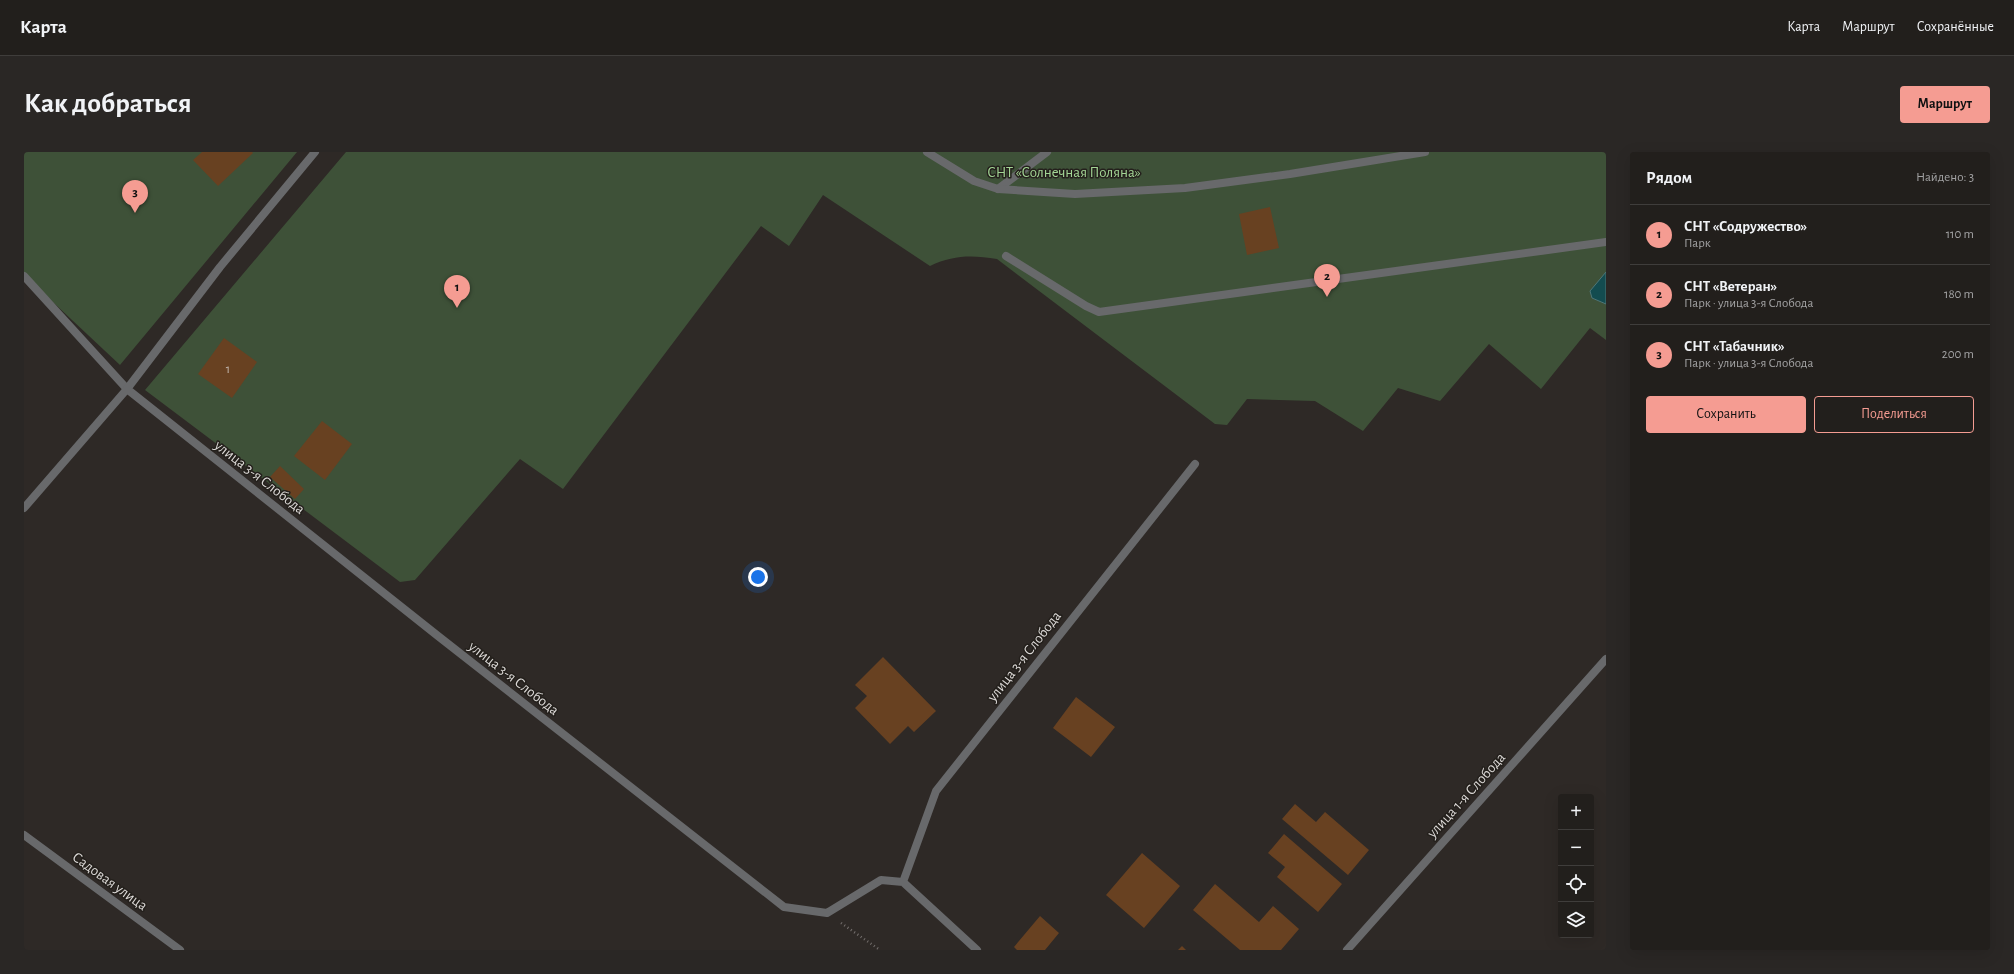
<!DOCTYPE html>
<html lang="ru">
<head>
<meta charset="utf-8">
<style>
	:root { --surface:#221f1c; --page:#2a2725; --text:#f1f3f6; --muted:#a2a2a3; --line:#3f3d3b; --accent:#f59c92 }
	body { margin:0; font-family:"Alegreya Sans",sans-serif; background:var(--page); color:var(--text) }
	.controls { position:absolute; right:12px; bottom:12px; display:grid; overflow:hidden; border-radius:4px; box-shadow:0 4px 16px #0002 }
	.controls button { width:36px; height:36px; display:grid; place-items:center; padding:0; border:0; border-bottom:1px solid var(--line); background:var(--surface); color:var(--text); font:20px sans-serif }
	.you { position:absolute; left:734px; top:425px; width:14px; height:14px; margin:-10px; border:3px solid #fff; border-radius:50%; background:#1a73e8; box-shadow:0 0 0 6px #1a73e833 }
	.badge { display:grid; place-items:center; width:26px; height:26px; border-radius:50%; background:var(--accent); color:#111; font-size:13px; font-weight:700 }
	.pin { position:absolute; translate:-50% -33px; filter:drop-shadow(0 1px 2px #0008) }
	.pin::after { content:''; position:absolute; top:21px; width:14px; height:12px; background:inherit; clip-path:polygon(0 0,100% 0,50% 100%) }
	.list { margin:0; padding:0; list-style:none }
	h2 { display:flex; justify-content:space-between; align-items:center; height:52px; margin:0; padding:0 16px; font-size:17px }
	h2 small { font-size:13px; font-weight:400; color:var(--muted) }
	.list li { display:grid; grid-template-columns:26px 1fr auto; gap:12px; align-items:center; box-sizing:border-box; height:60px; padding:0 16px; border-top:1px solid var(--line) }
	.list b { display:block; font-size:15px; white-space:nowrap }
	.list p { margin:0; font-size:13px; white-space:nowrap; color:var(--muted) }
	.list em { font-size:13px; font-style:normal; color:var(--muted) }
	.actions { display:flex; gap:8px; padding:12px 16px }
	.actions a { flex:1; padding:9px 0; border:1px solid var(--accent); border-radius:4px; text-align:center; font-size:14px; color:var(--accent) }
	.actions .main { background:var(--accent); color:#111 }
	.icon { flex:none; width:22px; height:22px; fill:none; stroke:currentColor; stroke-width:2; stroke-linecap:round; stroke-linejoin:round }
	.map { position:relative; flex:none; width:1582px; height:798px; overflow:hidden; border-radius:4px }
	header { display:flex; align-items:center; gap:24px; box-sizing:border-box; height:56px; padding:0 20px; background:var(--surface); border-bottom:1px solid var(--line) }
	header strong { font-size:19px }
	nav { display:flex; gap:22px; margin-inline-start:auto; font-size:14px }
	.intro { display:flex; align-items:center; justify-content:space-between; box-sizing:border-box; height:96px; padding:0 24px }
	h1 { margin:0; font-size:28px }
	.button { padding:10px 18px; border-radius:4px; background:var(--accent); color:#111; font-size:14px; font-weight:700 }
	main { display:flex; gap:24px; padding:0 24px }
	aside { flex:1; background:var(--surface); border-radius:4px; box-shadow:0 4px 16px #0002 }
	.map>svg:first-child { display:block }
	.green { fill:#3e5138 }
	.water { fill:#134c50; stroke:#4f7678 }
	.building { fill:#684121 }
	.lines { fill:none; stroke-linecap:round; stroke-linejoin:round }
	.path { stroke:#746f6d; stroke-width:2.5; stroke-dasharray:1 3; stroke-linecap:butt }
	.lane { stroke:#68696b; stroke-width:8 }
	.street { stroke:#68696b; stroke-width:8 }
	.labels { text-anchor:middle; stroke-width:3; stroke-linejoin:round; paint-order:stroke }
	.number-label { font-size:13px; fill:#beb2a9 }
	.park-label { font-size:15px; fill:#a3d595; stroke:#24201c }
	.street-label { font-size:15px; fill:#dbd8d6; stroke:#24201c }
</style>
</head>
<body>
<header>
<strong>Карта</strong>
<nav><a>Карта</a><a>Маршрут</a><a>Сохранённые</a></nav>
</header>
<div class="intro"><h1>Как добраться</h1><a class="button">Маршрут</a></div>
<main>
<div class="map">
<svg width="1582" height="798" viewBox="0 0 1582 798">
	<rect width="100%" height="100%" fill="#2e2926"/>
	<!-- green -->
	<path class="green" d="M0 0H273L96 213 0 123Z
		M322 0H1582V188L1566 176 1517 237 1465 192 1416 249 1374 236 1339 279 1291 249 1223 247 1203 273 1191 272 973 107C948 103 929 103 906 114L799 43 765 94 737 74 539 337 496 307 391 428 376 430 121 238Z"/>
	<!-- water -->
	<path class="water" d="M1582 120V152L1568 146 1566 139Z"/>
	<!-- building -->
	<path class="building" d="M178 0H228L229 1 194 34 169 8Z
		M1246 55 1255 96 1223 103 1215 62Z
		M200 186 233 210 208 246 174 222Z
		M298 269 328 292 301 328 270 304Z
		M256 314 280 337 271 347 246 325Z
		M859 505 912 559 890 580 884 574 866 592 831 556 843 544 831 533Z
		M1052 545 1091 575 1067 605 1029 576Z
		M1271 652 1292 670 1301 660 1345 698 1324 723 1258 667Z
		M1260 682 1318 732 1294 760 1253 725 1261 715 1244 701Z
		M1118 701 1156 734 1120 776 1082 743Z
		M1191 732 1235 770 1249 754 1275 777 1257 798H1216L1169 758Z
		M1016 764 1035 781 1021 798H993L990 795Z
		M1158 794 1162 798H1154Z"/>
	<g class="lines">
		<!-- path -->
		<path class="path" d="M817 771 856 798"/>
		<!-- lane -->
		<path class="lane" d="M974 37 1023 0
			M0 124 103 237"/>
		<!-- street -->
		<path class="street" d="M903 0 950 29 974 37 1051 42 1161 36 1266 22 1401 0
			M982 104 1062 154 1075 160 1582 90
			M103 237 414 484 760 755 803 761 857 728 879 730 953 798
			M0 356 103 237 196 115 291 0
			M0 683 156 798
			M879 730 912 639 1171 312
			M1323 798 1582 507"/>
	</g>
	<g class="labels">
		<!-- number labels -->
		<g class="number-label">
			<text x="204" y="221">1</text>
		</g>
		<!-- park labels -->
		<g class="park-label">
			<text x="1040" y="25">СНТ «Солнечная Поляна»</text>
		</g>
		<!-- street labels -->
		<g class="street-label">
			<text transform="translate(236 325) rotate(38)" y="5">улица 3-я Слобода</text>
			<text transform="translate(1000 504) rotate(-52)" y="5">улица 3-я Слобода</text>
			<text transform="translate(490 526) rotate(38)" y="5">улица 3-я Слобода</text>
			<text transform="translate(1442 643) rotate(-48)" y="5">улица 1-я Слобода</text>
			<text transform="translate(86 729) rotate(36)" y="5">Садовая улица</text>
		</g>
	</g>
</svg>
<div class="controls">
<button>+</button>
<button>−</button>
<button><svg class="icon" aria-label="locate" viewBox="0 0 24 24"><circle cx="12" cy="12" r="6"/><path d="M12 2v4M12 18v4M2 12h4M18 12h4"/></svg></button>
<button><svg class="icon" aria-label="layers" viewBox="0 0 24 24"><path d="M12 4l9 5-9 5-9-5zM3 14l9 5 9-5"/></svg></button>
</div>
<div class="you"></div>
<div class="pin badge" style="left:433px;top:156px">1</div>
<div class="pin badge" style="left:1303px;top:145px">2</div>
<div class="pin badge" style="left:111px;top:61px">3</div>
</div>
<aside>
<h2>Рядом<small>Найдено: 3</small></h2>
<ul class="list">
<li><span class="badge">1</span><div><b>СНТ «Содружество»</b><p>Парк</p></div><em>110 m</em></li>
<li><span class="badge">2</span><div><b>СНТ «Ветеран»</b><p>Парк · улица 3-я Слобода</p></div><em>180 m</em></li>
<li><span class="badge">3</span><div><b>СНТ «Табачник»</b><p>Парк · улица 3-я Слобода</p></div><em>200 m</em></li>
</ul>
<div class="actions"><a class="main">Сохранить</a><a>Поделиться</a></div>
</aside>
</main>
</body>
</html>
